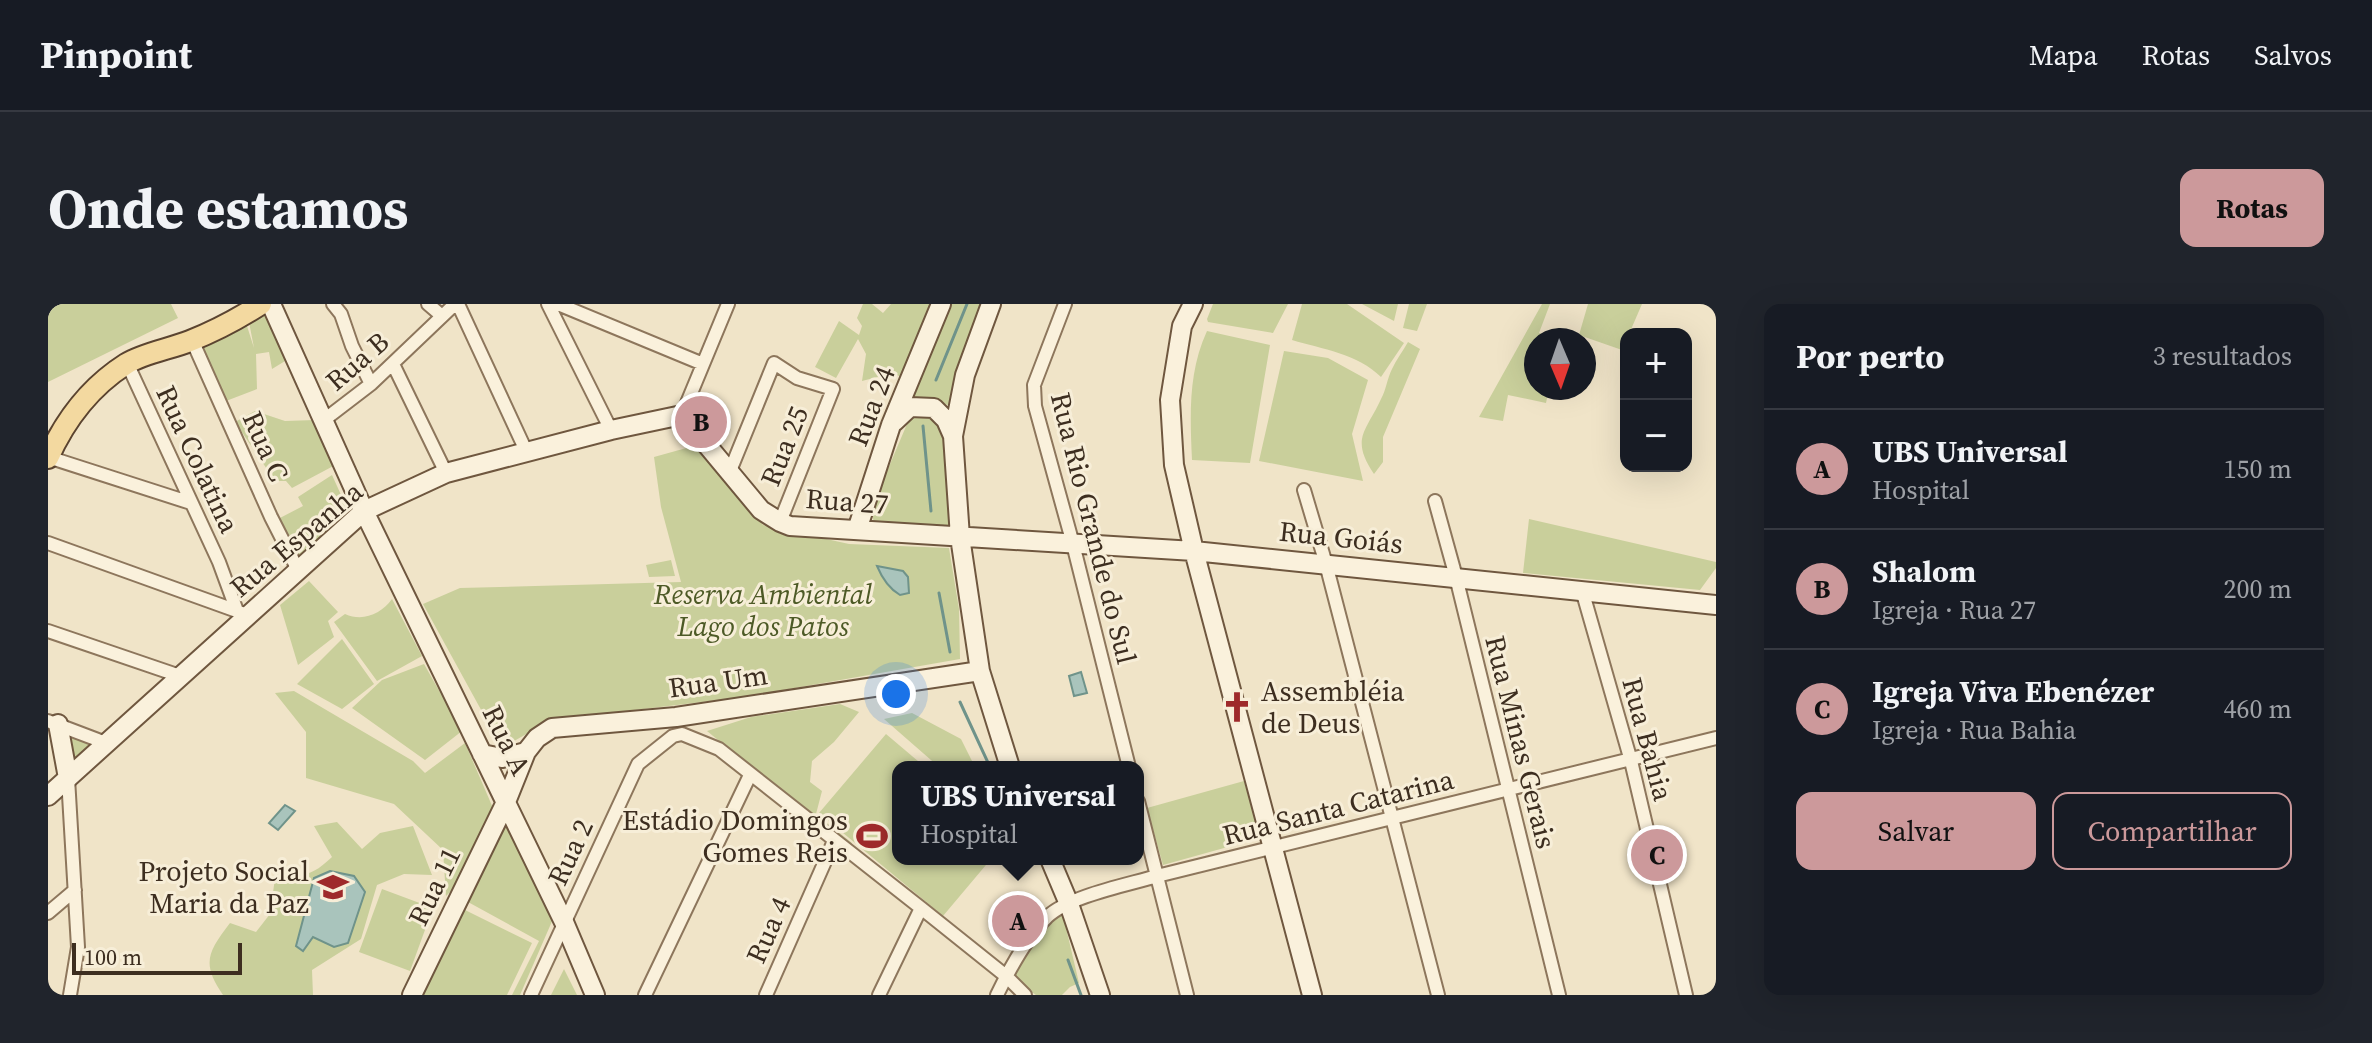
<!DOCTYPE html>
<html lang="pt">
<head>
<meta charset="utf-8">
<style>
	:root { --surface:#171b24; --page:#20242c; --text:#f1f3f6; --muted:#9ea1a6; --line:#363941; --accent:#cc999b }
	body { margin:0; font-family:"Source Serif 4",serif; background:var(--page); color:var(--text) }
	.controls { position:absolute; right:24px; top:24px; display:grid; overflow:hidden; border-radius:16px; box-shadow:0 8px 32px #0002 }
	.controls button { width:72px; height:72px; display:grid; place-items:center; padding:0; border:0; border-bottom:2px solid var(--line); background:var(--surface); color:var(--text); font:40px sans-serif }
	.compass { position:absolute; left:1476px; top:24px; width:72px; height:72px; border-radius:50%; background:var(--surface); box-shadow:0 8px 32px #0002; rotate:178deg }
	.scale { position:absolute; left:24px; bottom:20px; width:170px; box-sizing:border-box; padding-left:8px; border:4px solid #3d2e20; border-top:0; font-size:22px; line-height:28px; white-space:nowrap; color:#3d2e20; -webkit-text-stroke:6px #f7eed8; paint-order:stroke }
	.you { position:absolute; left:848px; top:390px; width:28px; height:28px; margin:-20px; border:6px solid #fff; border-radius:50%; background:#1a73e8; box-shadow:0 0 0 12px #1a73e833 }
	.badge { display:grid; place-items:center; width:52px; height:52px; border-radius:50%; background:var(--accent); color:#111; font-size:26px; font-weight:700 }
	.pin { position:absolute; translate:-50% -50%; border:4px solid #fff; box-shadow:0 2px 8px #0006 }
	.popup { position:absolute; left:844px; top:457px; width:252px; height:104px; box-sizing:border-box; display:grid; place-content:center; border-radius:16px; background:var(--surface); filter:drop-shadow(0 2px 6px #0005); font-size:26px; white-space:nowrap; color:var(--muted) }
	.popup b { font-size:30px; color:var(--text) }
	.popup::after { content:''; position:absolute; left:50%; top:100%; margin-left:-16px; border:16px solid transparent; border-top-color:var(--surface) }
	.list { margin:0; padding:0; list-style:none }
	h2 { display:flex; justify-content:space-between; align-items:center; height:104px; margin:0; padding:0 32px; font-size:34px }
	h2 small { font-size:26px; font-weight:400; color:var(--muted) }
	.list li { display:grid; grid-template-columns:52px 1fr auto; gap:24px; align-items:center; box-sizing:border-box; height:120px; padding:0 32px; border-top:2px solid var(--line) }
	.list b { display:block; font-size:30px; white-space:nowrap }
	.list p { margin:0; font-size:26px; white-space:nowrap; color:var(--muted) }
	.list em { font-size:26px; font-style:normal; color:var(--muted) }
	.actions { display:flex; gap:16px; padding:24px 32px }
	.actions a { flex:1; padding:18px 0; border:2px solid var(--accent); border-radius:16px; text-align:center; font-size:28px; color:var(--accent) }
	.actions .main { background:var(--accent); color:#111 }
	.map { position:relative; flex:none; width:1668px; height:691px; overflow:hidden; border-radius:16px }
	header { display:flex; align-items:center; gap:48px; box-sizing:border-box; height:112px; padding:0 40px; background:var(--surface); border-bottom:2px solid var(--line) }
	header strong { font-size:38px }
	nav { display:flex; gap:44px; margin-inline-start:auto; font-size:28px }
	.intro { display:flex; align-items:center; justify-content:space-between; box-sizing:border-box; height:192px; padding:0 48px }
	h1 { margin:0; font-size:56px }
	.button { padding:20px 36px; border-radius:16px; background:var(--accent); color:#111; font-size:28px; font-weight:700 }
	main { display:flex; gap:48px; padding:0 48px }
	aside { flex:1; background:var(--surface); border-radius:16px; box-shadow:0 8px 32px #0002 }
	.map>svg:first-child { display:block }
	.green { fill:#c9cf9b }
	.water { fill:#a9c4bc; stroke:#6f938a; stroke-width:2 }
	.lines { fill:none; stroke-linecap:round; stroke-linejoin:round }
	.stream { stroke:#6f938a; stroke-width:3 }
	.street-casing { stroke:#8d765c; stroke-width:16 }
	.secondary-casing { stroke:#6f573f; stroke-width:22 }
	.primary-casing { stroke:#5b4430; stroke-width:24 }
	.street { stroke:#faf1dc; stroke-width:12 }
	.secondary { stroke:#faf1dc; stroke-width:18 }
	.primary { stroke:#f3d9a0; stroke-width:20 }
	.labels { text-anchor:middle; stroke-width:6; stroke-linejoin:round; paint-order:stroke }
	.street-label { font-size:28px; fill:#3d2e20; stroke:#f7eed8 }
	.park-label { font-size:28px; font-style:italic; fill:#4d5a26; stroke:#f7eed8 }
	.poi-label { font-size:28px; fill:#3d2e20; stroke:#f7eed8; text-anchor:end }
</style>
</head>
<body>
<header>
<strong>Pinpoint</strong>
<nav><a>Mapa</a><a>Rotas</a><a>Salvos</a></nav>
</header>
<div class="intro"><h1>Onde estamos</h1><a class="button">Rotas</a></div>
<main>
<div class="map">
<svg width="1668" height="691" viewBox="0 0 1668 691">
	<rect width="100%" height="100%" fill="#f0e4c8"/>
	<!-- green -->
	<path class="green" d="M0 0H123L130 14 0 78Z
		M815 0H824L835 9 843 0H888L857 75 845 69 814 77 818 50 810 35 788 74 767 63 791 17 811 31 814 22 809 14Z
		M901 0H937L902 102 880 93 863 94Z
		M1165 0H1240L1225 29 1160 18 1159 15Z
		M1254 0H1299L1356 39 1333 73C1310 50 1274 45 1244 36Z
		M1314 0H1350L1346 17Z
		M1361 0H1379L1369 27 1355 24Z
		M1494 0H1502L1491 29 1521 36H1488V84H1501L1498 99 1460 91 1455 117 1431 113Z
		M1540 0H1594L1581 30H1578L1574 46 1531 31Z
		M216 11 225 16 242 54 224 65 221 48 208 50 209 85 178 97 151 42 199 22 206 44 201 18Z
		M1159 27 1222 41 1202 159 1144 156C1142 112 1140 68 1159 27Z
		M1360 38 1372 45 1335 133V158L1326 170C1302 134 1318 128 1333 95 1338 86 1339 75 1344 65 1348 56 1355 47 1360 38Z
		M1236 47 1280 54 1320 76 1304 130 1315 177 1211 157Z
		M207 107 237 117 267 116 291 159 244 184 238 177H227L187 118Z
		M881 110 895 123 901 221 900 223 826 219 823 205 859 120 866 112Z
		M639 126 715 221 801 240 901 244 911 305 912 355 696 393 503 416 454 444 375 300 412 284 633 278 613 203 606 153 642 143Z
		M284 171 294 193 302 190 304 203 251 254 230 215 255 202 250 193Z
		M1481 215 1668 258V264L1652 286 1475 269Z
		M623 256 627 272 601 273 598 261Z
		M261 277 290 308 280 317 286 333 250 361 232 301Z
		M344 295 374 352 329 377 286 318 297 310C315 318 333 310 344 295Z
		M294 335 326 380 294 405 249 380Z
		M376 360 414 427 377 456 304 404 334 376Z
		M246 387 365 457 377 469 417 439 445 504 408 582 398 592 395 546 346 500 258 474V428L227 389Z
		M792 400 811 408 786 438 764 457 762 478 774 487 768 510 804 539 801 543 659 427 703 413Z
		M864 409 913 435 927 463H891L836 415Z
		M838 430 877 463H850V555H943L895 612 771 509Z
		M18 431 47 442 23 465Z
		M1196 477 1212 534 1115 561 1099 504Z
		M289 518 314 545 332 529 365 522 384 571 356 570 329 581 313 635 264 666 265 691H175C153 659 160 648 182 619L208 628 222 610 228 567C254 574 264 572 284 553L266 522Z
		M457 520 505 615 472 691H464L491 637 420 598Z
		M334 585 385 604 362 667 311 648Z
		M417 606 484 639 459 691H375Z
		M1014 607 1031 679 1022 683 1014 691H988L961 672 996 617Z
		M516 665 529 691H503Z"/>
	<!-- water -->
	<path class="water" d="M829 262 855 267 860 273 861 289 852 291C840 284 834 274 829 262Z
		M1033 368 1039 389 1026 392 1021 372Z
		M237 501 247 507 230 526 221 519Z
		M282 567 306 572 317 588 300 639 286 643 265 633 255 647 248 642 266 574Z"/>
	<g class="lines">
		<!-- stream -->
		<path class="stream" d="M888 76 919 0
			M875 122 883 207
			M891 289 902 348
			M912 398 942 463
			M1020 656 1033 691"/>
		<defs>
			<path id="street" d="M285 0 293 10 304 42 323 80
				M380 0 394 12
				M410 0 479 149
				M500 0 563 126
				M510 0 655 60
				M1017 0 986 81 987 102 1025 240 1081 463
				M144 36 223 213 250 266
				M79 59 171 258 189 307 198 311
				M345 60 398 169
				M634 111 680 0
				M276 116 323 80 407 0
				M0 153 143 199
				M682 167 726 59 749 74 785 85 732 218
				M1256 186 1278 260 1390 691
				M1387 197 1408 273 1511 691
				M0 239 189 307
				M1534 286 1583 457 1638 691
				M0 327 132 372
				M0 417 58 439
				M20 474 30 643 22 691
				M1090 497 1139 691
				M0 609 27 586
				M483 691 590 460 625 432 634 430 671 445 873 604 958 672 977 691
				M597 691 702 471
				M718 691 786 537
				M831 691 873 604
				M949 691C962 664 978 634 999 613 1021 592 1079 581 1109 572L1668 434"/>
			<path id="secondary" d="M223 0 316 207 516 618 547 691
				M943 0 917 71 905 132 912 233 932 367 962 463
				M1145 0 1134 22 1122 96 1126 161 1146 247 1264 691
				M846 118 862 103 886 104 898 116 905 132
				M809 226 843 121 893 0
				M10 420 20 474
				M434 450 454 454 478 448
				M0 492 316 207 398 169 563 126 634 111 713 206 732 218 742 222 1146 247 1668 301
				M1002 555 1021 600 1052 691
				M364 691 458 498 478 448 489 434 504 424 628 413 932 367"/>
			<path id="primary" d="M0 154C17 116 42 83 78 60 96 49 122 45 142 37 167 27 190 15 213 0"/>
		</defs>
		<!-- street casing -->
		<use href="#street" class="street-casing"/>
		<!-- secondary casing -->
		<use href="#secondary" class="secondary-casing"/>
		<!-- primary casing -->
		<use href="#primary" class="primary-casing"/>
		<!-- street -->
		<use href="#street" class="street"/>
		<!-- secondary -->
		<use href="#secondary" class="secondary"/>
		<!-- primary -->
		<use href="#primary" class="primary"/>
	</g>
	<!-- icons -->
	<defs>
		<symbol id="church-bare" viewBox="-9 -9 18 18"><path d="M-1.2-6h2.4v3.5h3.3v2.4h-3.3V6h-2.4V-.1h-3.3v-2.4h3.3Z" fill="#9e2a2b" stroke="#f7eed8" stroke-width="2.5" paint-order="stroke"/></symbol>
		<symbol id="stadium-bare" viewBox="-9 -9 18 18"><path d="M0-5a6.5 5 0 1 0 0 10a6.5 5 0 1 0 0-10ZM-3.5-1.8h7v3.6h-7Z" fill="#9e2a2b" stroke="#f7eed8" stroke-width="2.5" paint-order="stroke"/></symbol>
		<symbol id="school-bare" viewBox="-9 -9 18 18"><path d="M0-5L7-2L0 1L-7-2ZM-4 1L0 2.5L4 1V4Q0 6-4 4Z" fill="#9e2a2b" stroke="#f7eed8" stroke-width="2.5" paint-order="stroke"/></symbol>
	</defs>
	<g fill-rule="evenodd">
		<use href="#church-bare" x="1167" y="381" width="44" height="44"/>
		<use href="#stadium-bare" x="802" y="510" width="44" height="44"/>
		<use href="#school-bare" x="263" y="561" width="44" height="44"/>
	</g>
	<g class="labels">
		<!-- street labels -->
		<g class="street-label">
			<text transform="translate(309 57) rotate(-41)" y="10">Rua B</text>
			<text transform="translate(823 102) rotate(-69)" y="10">Rua 24</text>
			<text transform="translate(218 142) rotate(66)" y="10">Rua C</text>
			<text transform="translate(736 142) rotate(-68)" y="10">Rua 25</text>
			<text transform="translate(150 155) rotate(65)" y="10">Rua Colatina</text>
			<text transform="translate(799 197) rotate(4)" y="10">Rua 27</text>
			<text transform="translate(1046 224) rotate(76)" y="10">Rua Rio Grande do Sul</text>
			<text transform="translate(1293 233) rotate(6)" y="10">Rua Goiás</text>
			<text transform="translate(248 235) rotate(-40)" y="10">Rua Espanha</text>
			<text transform="translate(670 377) rotate(-8)" y="10">Rua Um</text>
			<text transform="translate(1600 435) rotate(75)" y="10">Rua Bahia</text>
			<text transform="translate(459 436) rotate(64)" y="10">Rua A</text>
			<text transform="translate(1473 438) rotate(76)" y="10">Rua Minas Gerais</text>
			<text transform="translate(1290 503) rotate(-14)" y="10">Rua Santa Catarina</text>
			<text transform="translate(522 548) rotate(-65)" y="10">Rua 2</text>
			<text transform="translate(386 582) rotate(-64)" y="10">Rua 11</text>
			<text transform="translate(720 626) rotate(-66)" y="10">Rua 4</text>
		</g>
		<!-- park labels -->
		<g class="park-label">
			<text x="715" y="300">Reserva Ambiental<tspan x="715" dy="32">Lago dos Patos</tspan></text>
		</g>
		<!-- poi labels -->
		<g class="poi-label">
			<text x="1213" y="397" text-anchor="start">Assembléia<tspan x="1213" dy="32">de Deus</tspan></text>
			<text x="800" y="526">Estádio Domingos<tspan x="800" dy="32">Gomes Reis</tspan></text>
			<text x="261" y="577">Projeto Social<tspan x="261" dy="32">Maria da Paz</tspan></text>
		</g>
	</g>
</svg>
<div class="controls">
<button>+</button>
<button>−</button>
</div>
<svg class="compass" viewBox="-18 -18 36 36"><path d="M0-13l5 13h-10z" fill="#e53935"/><path d="M0 13l5-13h-10z" fill="#9ea1a6"/></svg>
<div class="scale">100 m</div>
<div class="you"></div>
<div class="pin badge" style="left:970px;top:617px">A</div>
<div class="popup"><b>UBS Universal</b>Hospital</div>
<div class="pin badge" style="left:653px;top:118px">B</div>
<div class="pin badge" style="left:1609px;top:551px">C</div>
</div>
<aside>
<h2>Por perto<small>3 resultados</small></h2>
<ul class="list">
<li><span class="badge">A</span><div><b>UBS Universal</b><p>Hospital</p></div><em>150 m</em></li>
<li><span class="badge">B</span><div><b>Shalom</b><p>Igreja · Rua 27</p></div><em>200 m</em></li>
<li><span class="badge">C</span><div><b>Igreja Viva Ebenézer</b><p>Igreja · Rua Bahia</p></div><em>460 m</em></li>
</ul>
<div class="actions"><a class="main">Salvar</a><a>Compartilhar</a></div>
</aside>
</main>
</body>
</html>
